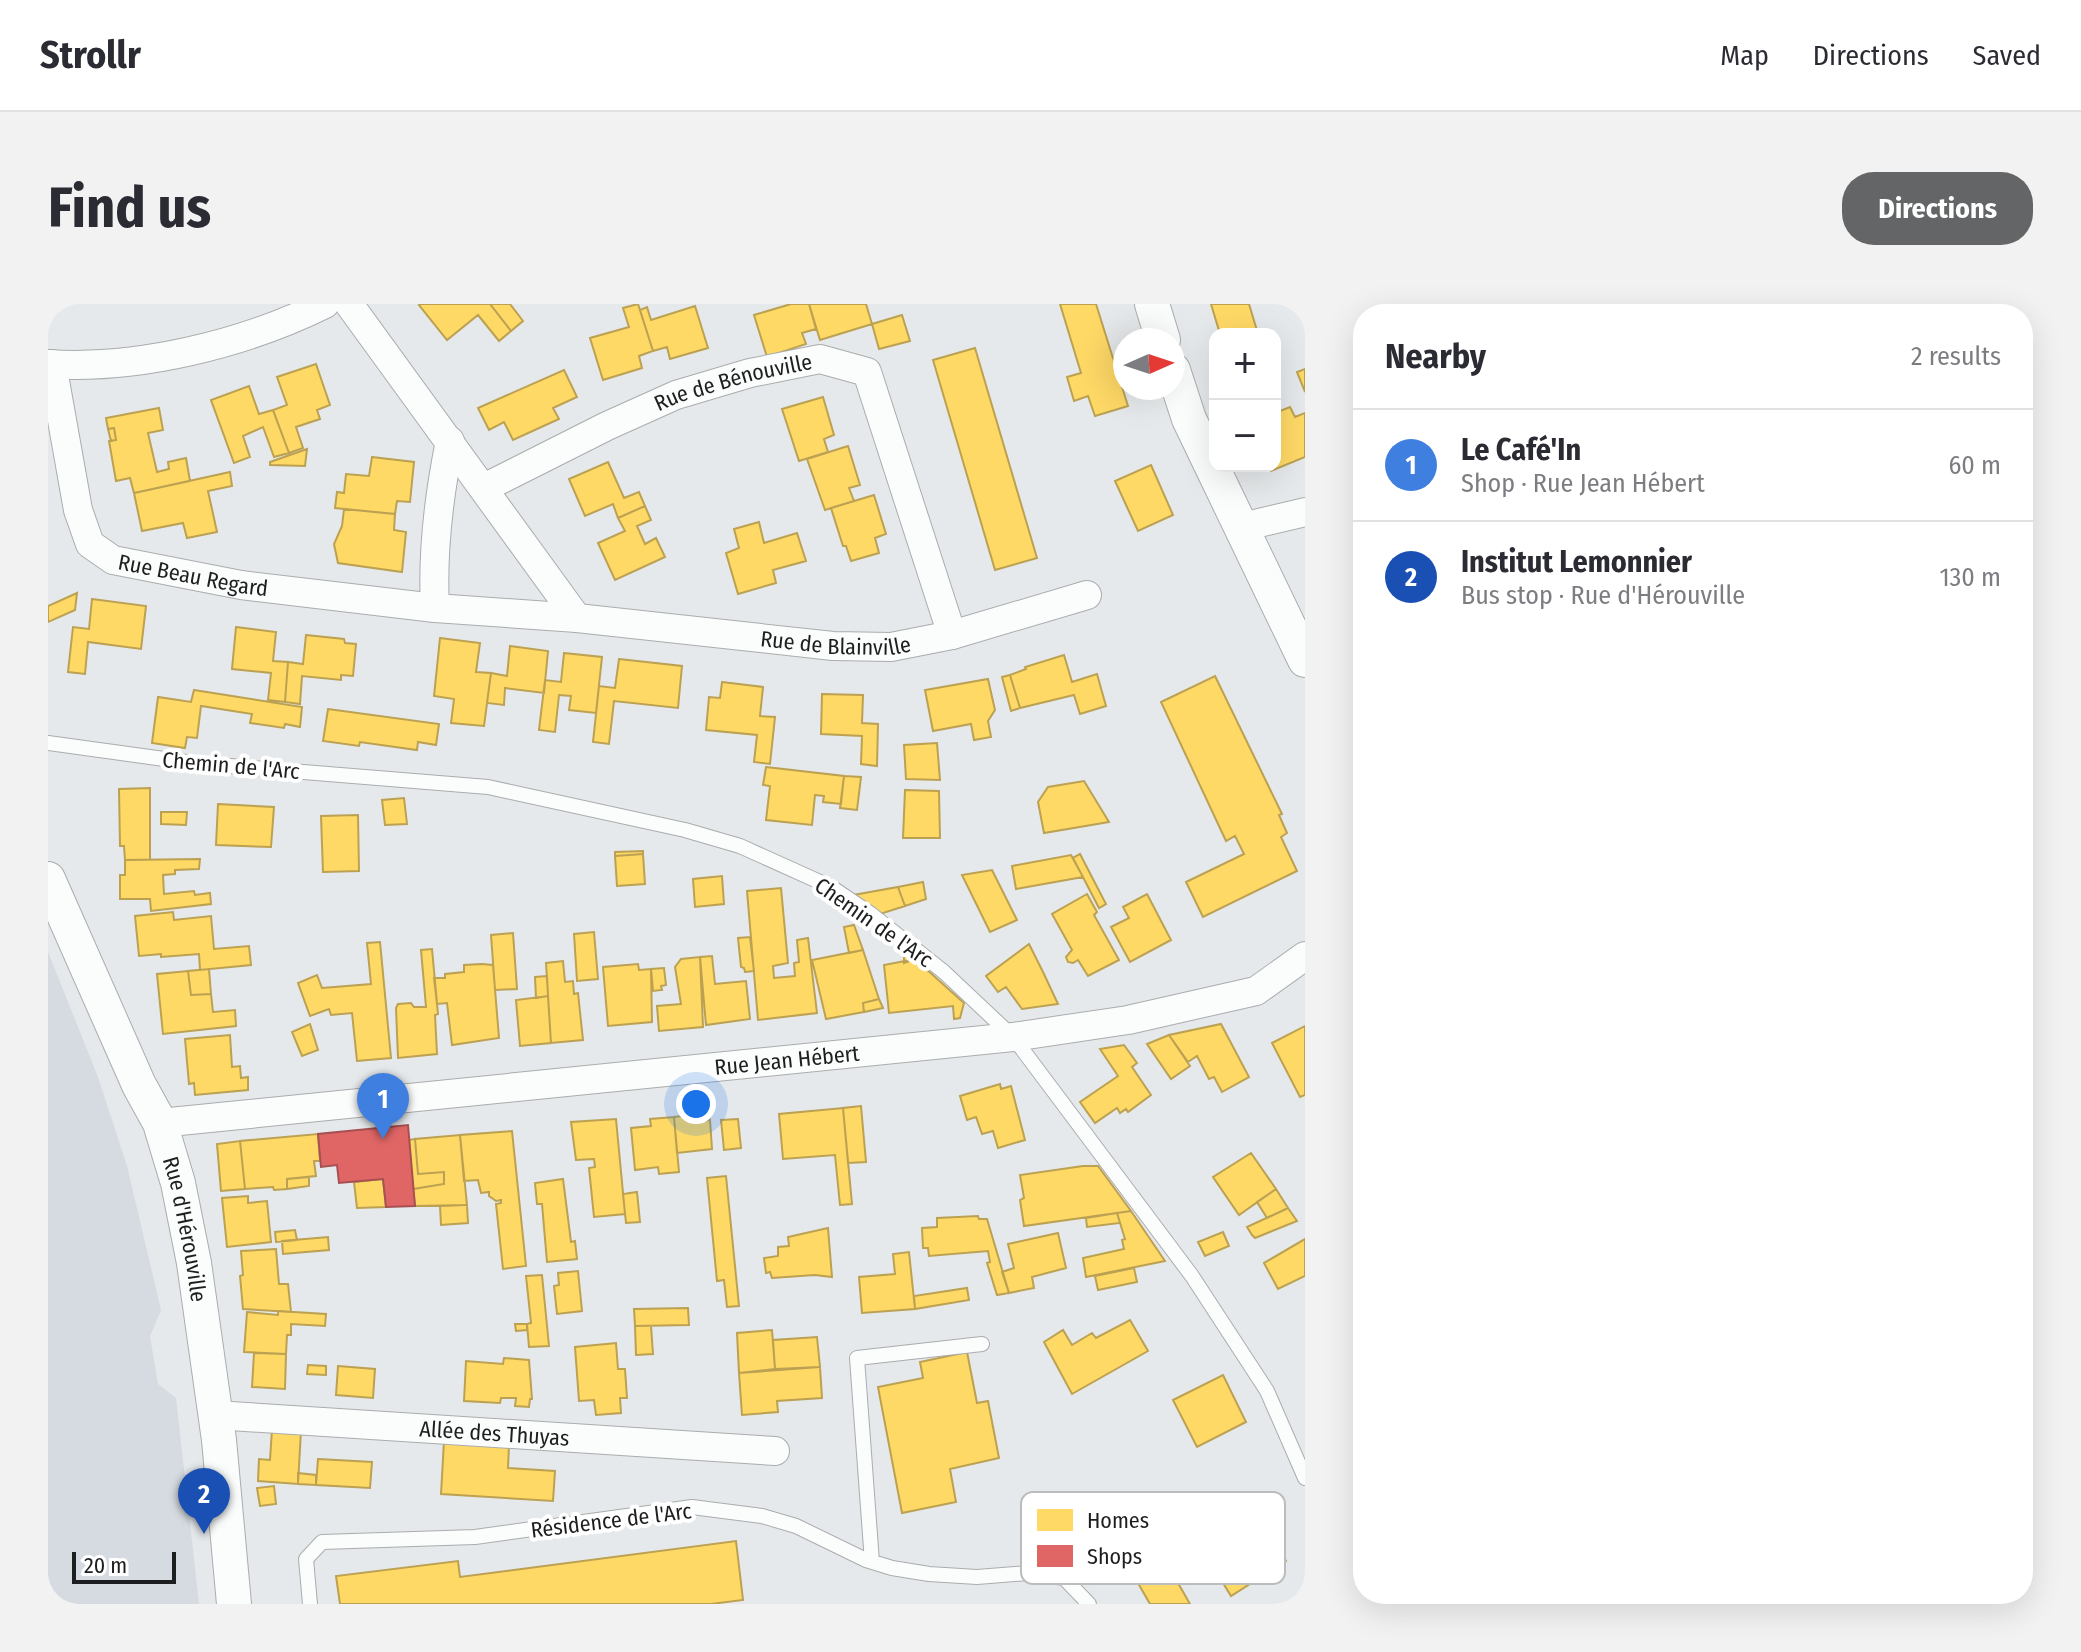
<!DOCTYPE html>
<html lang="en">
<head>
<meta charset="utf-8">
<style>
	:root { --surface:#fff; --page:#f2f2f3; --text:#2b2b33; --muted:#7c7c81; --line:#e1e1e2; --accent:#636566 }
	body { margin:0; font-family:"Fira Sans Condensed",sans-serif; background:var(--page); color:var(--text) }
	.controls { position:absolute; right:24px; top:24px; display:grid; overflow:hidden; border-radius:16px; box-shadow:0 8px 32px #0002 }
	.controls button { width:72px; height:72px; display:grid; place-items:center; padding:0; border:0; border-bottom:2px solid var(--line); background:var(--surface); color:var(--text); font:40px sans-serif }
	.compass { position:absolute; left:1065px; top:24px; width:72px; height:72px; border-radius:50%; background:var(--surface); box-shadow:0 8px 32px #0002; rotate:87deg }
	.scale { position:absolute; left:24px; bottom:20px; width:104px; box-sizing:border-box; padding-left:8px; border:4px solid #1d1e1f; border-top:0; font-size:22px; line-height:28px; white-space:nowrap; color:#1d1e1f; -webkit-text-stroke:6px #fff; paint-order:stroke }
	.you { position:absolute; left:648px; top:800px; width:28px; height:28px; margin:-20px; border:6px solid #fff; border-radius:50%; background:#1a73e8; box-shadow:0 0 0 12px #1a73e833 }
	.badge { display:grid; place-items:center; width:52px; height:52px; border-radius:50%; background:var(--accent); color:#fff; font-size:26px; font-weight:700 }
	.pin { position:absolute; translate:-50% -66px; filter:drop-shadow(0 2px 4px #0008) }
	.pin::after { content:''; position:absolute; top:42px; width:28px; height:24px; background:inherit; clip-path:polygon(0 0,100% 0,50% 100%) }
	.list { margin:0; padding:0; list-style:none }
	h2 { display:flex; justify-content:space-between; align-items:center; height:104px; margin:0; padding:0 32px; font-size:34px }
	h2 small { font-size:26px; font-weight:400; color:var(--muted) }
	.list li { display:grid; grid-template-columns:52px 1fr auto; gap:24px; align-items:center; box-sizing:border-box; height:112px; padding:0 32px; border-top:2px solid var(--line) }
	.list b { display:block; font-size:30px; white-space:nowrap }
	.list p { margin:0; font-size:26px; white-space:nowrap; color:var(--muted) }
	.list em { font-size:26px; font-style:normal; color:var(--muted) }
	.map { position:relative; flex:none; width:1257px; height:1300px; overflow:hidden; border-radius:32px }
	header { display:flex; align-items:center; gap:48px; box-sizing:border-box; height:112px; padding:0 40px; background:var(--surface); border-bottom:2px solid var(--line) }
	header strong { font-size:38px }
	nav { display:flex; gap:44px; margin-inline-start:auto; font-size:28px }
	.intro { display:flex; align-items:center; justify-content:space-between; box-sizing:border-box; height:192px; padding:0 48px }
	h1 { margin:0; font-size:56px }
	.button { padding:20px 36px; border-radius:32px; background:var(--accent); color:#fff; font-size:28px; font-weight:700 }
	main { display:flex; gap:48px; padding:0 48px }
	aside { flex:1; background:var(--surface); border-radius:32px; box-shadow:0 8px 32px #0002 }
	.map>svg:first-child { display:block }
	.built { fill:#d5dbe1 }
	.homes { fill:#ffd966; stroke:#bba151; stroke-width:2 }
	.shops { fill:#e06666; stroke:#a65051; stroke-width:2 }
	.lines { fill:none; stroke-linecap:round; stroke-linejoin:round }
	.service-casing { stroke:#aaacad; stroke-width:16 }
	.minor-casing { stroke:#aaacad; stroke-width:30 }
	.tertiary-casing { stroke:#aaacad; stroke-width:36 }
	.service { stroke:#fbfcfc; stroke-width:14 }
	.minor { stroke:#fbfcfc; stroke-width:28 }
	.tertiary { stroke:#fbfcfc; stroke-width:34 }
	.labels { text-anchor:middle; stroke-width:8; stroke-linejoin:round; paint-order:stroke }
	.street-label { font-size:22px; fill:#1d1e1f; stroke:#fff }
	.key { fill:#fff; stroke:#bbbcbc; stroke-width:2 }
	.key-label { font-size:22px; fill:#1d1e1f }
</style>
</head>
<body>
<header>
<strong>Strollr</strong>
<nav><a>Map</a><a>Directions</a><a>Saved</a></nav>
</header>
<div class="intro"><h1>Find us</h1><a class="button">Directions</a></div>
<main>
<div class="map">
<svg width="1257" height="1300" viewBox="0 0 1257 1300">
	<rect width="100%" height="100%" fill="#e6e9eb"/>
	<!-- built -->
	<path class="built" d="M0 648 50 773 79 862 113 1006 102 1032 110 1080 128 1094 151 1300H0Z"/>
	<!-- homes -->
	<path class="homes" d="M373 0H442L463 27 451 37 430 11 399 36 371 1Z
		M442 0H462L475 17 463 27Z
		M590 0 605 47 591 52 594 64 555 76 542 34 581 23 575 4Z
		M743 0H761L768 25 754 29 758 40 719 53 706 11Z
		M761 0H818L824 20 772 36Z
		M1012 0H1048L1080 102 1047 112 1040 92 1026 97 1019 73 1033 69Z
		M1163 0H1201L1210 30H1172Z
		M647 2 660 44 622 55 619 43 605 47 592 6 599 3 603 16Z
		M854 11 862 37 831 45 824 20Z
		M927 44 989 254 947 266 885 56Z
		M268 60 282 101 269 106 272 115 248 123 255 144 241 149 225 106 239 101 229 73Z
		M1257 65V88L1249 68Z
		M516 66 529 93 505 104 511 115 465 136 456 118 441 126 430 104Z
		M201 82 211 110 225 106 241 149 226 153 215 123 195 132 202 153 186 159 163 96Z
		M775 93 786 131 776 135 780 148 751 157 734 105Z
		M1242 103 1247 113 1257 109V153L1223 167 1221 162H1227V109Z
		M111 104 115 126 100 129 109 168 121 165 120 158 138 154 142 177 86 189 82 174 68 177 61 137 68 136 66 124 60 125 58 114Z
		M66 124 68 136 63 137 60 125Z
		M800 142 812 181 801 184 806 197 777 206 759 155Z
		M259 145 257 162 222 161V158Z
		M324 153 366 158 362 198 349 197 347 210 287 204 289 188 296 189 298 170 321 172Z
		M560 158 576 194 591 188 597 202 570 214 565 200 537 212 521 175Z
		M1103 161 1125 211 1090 227 1067 177Z
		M182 168 184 182 160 187 169 228 139 234 135 219 94 227 86 189Z
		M826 191 838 230 827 234 831 249 803 257 798 242H795L783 204Z
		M597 202 603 216 589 222 597 240 608 234 617 253 567 276 550 239 577 227 570 214Z
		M296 205 347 210 346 226 358 228 354 268 290 259 286 240 294 222Z
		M711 218 716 239 749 229 758 257 725 266 728 279 690 290 678 249 691 244 686 225Z
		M29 289 27 306 0 318V302Z
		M44 295 98 302 93 345 40 338 37 370 20 368 25 323 41 325Z
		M188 323 228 328 225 357 240 358 237 398 220 396 223 369 184 365Z
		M258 331 296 335 297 339 308 340 305 372 293 371V376L254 372 252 400 237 398 240 358 255 360Z
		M392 334 432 339 428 368 443 369 436 422 403 419 406 395 386 392Z
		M462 342 500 347 496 389 457 384 456 401 439 399 443 369 459 372Z
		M516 349 554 353 548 409 521 406 523 392 511 391 507 428 491 426 497 376 513 378Z
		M1016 351 1024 378 1049 370 1058 402 1032 410 1026 391 972 404 962 371 978 365 977 363Z
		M571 355 634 362 630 404 566 397 561 440 545 438 551 382 567 384Z
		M962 371 972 404 963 407 954 373Z
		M1167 372 1234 510 1231 511 1239 529 1233 533 1249 567 1155 613 1138 578 1196 550 1187 532 1178 537 1113 398Z
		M940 375 947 406 940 417 943 433 926 436 923 420 885 427 877 386Z
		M674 378 715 383 712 412 727 413 722 460 706 458 709 431 658 426 661 393 672 394Z
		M146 386 254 403 252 423 237 420 236 424 202 419 204 410 153 402 149 434 139 433 137 444 104 439 110 393 143 398Z
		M774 390 815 391 814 419 830 420 829 462 813 460 814 432 773 430Z
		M280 405 391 420 388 441 370 438 369 446 312 438 311 442 275 437Z
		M889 439 892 476 858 475 856 441Z
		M718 463 796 472 793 500 775 498 776 492 767 491 764 521 718 516 722 482 715 481Z
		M796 472 813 473 809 506 792 504Z
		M1036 477 1061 518 996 529 990 498 1000 483Z
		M102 484V556H77L76 542H72L71 485Z
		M857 486 891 487 892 534H855Z
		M356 494 359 520 337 521 334 496Z
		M170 500 226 503 223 543 168 541Z
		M113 508H139L138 521 113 520Z
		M310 511 311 567 275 568 273 512Z
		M595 547V550L567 552V548Z
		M595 550 597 580 569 582 567 552Z
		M1032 550 1058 600 1051 604 1025 554Z
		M1023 551 1035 573 968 585 964 562Z
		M152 555 151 565 127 566V570L115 571 116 590 146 587 147 591 162 589 163 600 103 607 102 595H72V571H77V556Z
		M944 566 969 616 942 628 914 571Z
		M674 572 676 600 647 603 645 575Z
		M875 578 878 595 857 602 850 583Z
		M850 583 857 602 832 610 805 591Z
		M733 584 740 659 725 662 726 674 747 672 746 659 751 658 749 636 760 634 769 709 710 716 699 587Z
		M1039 590 1049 608 1046 611 1071 656 1040 672 1030 656 1025 659 1020 658 1018 653 1024 646 1004 610Z
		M1099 590 1123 636 1082 658 1063 623 1081 614 1075 603Z
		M125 608 126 616 163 612 166 645 201 642 203 661 152 666 151 650 113 653V650L91 652 87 612Z
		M806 621 815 646 801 649 796 623Z
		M546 628 550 675 529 677 526 630Z
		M465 629 469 685 447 686 443 631Z
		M702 633 706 667 697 668 696 664 693 663 690 634Z
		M332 638 343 754 309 757 304 709 283 711 281 705 262 712 250 679 269 671 274 684 323 680 319 639Z
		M981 640 995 668 1010 700 974 705 958 683 950 688 938 672Z
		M384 645 390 710 387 711 389 750 350 754 348 704 350 700 363 699 366 703H378L373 646Z
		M815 646 831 695 815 699 816 708 778 715 764 656Z
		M856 646 867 655 856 659Z
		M664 652 667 680 698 677 702 715 658 721 652 653Z
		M652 653 655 723 611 727 609 702 633 700 627 663 633 655Z
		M867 655 916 699 912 714 906 715 905 702 841 709 836 661Z
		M515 657 517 678 525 677 526 690 530 689 535 736 503 739 498 659Z
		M434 660 445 661 451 734 404 741 399 699 389 700 386 674H397V670L416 668V661Z
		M590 660 591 666 603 665 604 718 560 722 555 663Z
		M616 664 618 681 613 682 614 686 605 687 603 665Z
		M161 665 163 690 143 691 140 667Z
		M140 667 143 691 163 690 165 708 187 706 188 722 115 730 109 670Z
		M499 672 500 692 488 694 487 673Z
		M500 692 503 739 472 742 468 696Z
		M831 695 835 704 816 708 815 699Z
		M262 720 270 746 254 752 244 728Z
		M1173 720 1201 773 1174 788 1166 773 1161 775 1149 752 1140 758 1121 731Z
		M1257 722V791L1252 793 1224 739Z
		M182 731 184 763 192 762 193 774 200 773V786L147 791 146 779 141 780 137 735Z
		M1121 731 1142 762 1123 775 1099 740Z
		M1076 741 1089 759 1084 763 1103 791 1080 808 1078 805 1072 809 1069 804 1047 819 1032 798 1070 772 1052 745Z
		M952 780 953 785 963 782 977 836 950 844 945 827 934 830 928 813 919 816 912 792Z
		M813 802 818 858 800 859 795 804Z
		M795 804 804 900 792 901 787 851 735 855 731 810Z
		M661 809 662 816 645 818 644 811Z
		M644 811 645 818 662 816 664 845 629 849 626 813Z
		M626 813 631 868 611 870 610 863 587 866 583 824 603 822 602 815Z
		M568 815 577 910 546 913 541 864 547 863 546 855 528 856 523 818Z
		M690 815 693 844 676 846 673 816Z
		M464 827 478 962 455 965 448 900 453 899V896L448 897 441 892V888L433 889 430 876 416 877 412 831Z
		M270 830 272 857H266L268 872 239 875V885L226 886 225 883 197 885 192 837Z
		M412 831 419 901 367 902 365 885 396 880V868L370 870 367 835Z
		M367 835 370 870 396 868V880L365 885 361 836Z
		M192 837 197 885 173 887 169 840Z
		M1203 849 1228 885 1191 911 1165 873Z
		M1035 862H1050L1083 907 976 922 972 896 976 894 972 871Z
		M678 872 691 1002 679 1003 676 976 669 977 659 874Z
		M261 873V882L239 885V875Z
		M335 875 338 903 309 904 306 878Z
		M515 875 523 938 527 937 529 955 499 958 494 900H489L487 879Z
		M1228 885 1240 904 1219 914 1209 898Z
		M589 888 592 918 578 919 575 890Z
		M200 892V899L219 897 223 938 179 943 174 894Z
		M419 901 420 919 393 921 392 902Z
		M1240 904 1249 917 1207 934 1204 931 1199 923Z
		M1083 907 1117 957 1038 973 1035 954 1076 945 1074 936 1077 935 1069 909Z
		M1069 909 1072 919 1039 923 1038 914Z
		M930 912 931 915H939L961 989 949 991 939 959 942 958 940 947 881 952 880 944H875L874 924 889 923V914Z
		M780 924 784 973 767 971 724 974 722 968 718 969 716 954 730 952V943L741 942 740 933Z
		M247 926 249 936 228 938 227 928Z
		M1175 928 1181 942 1157 952 1150 938Z
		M1010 929 1018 964 984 973 986 984 961 989 954 968 966 964 960 940Z
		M280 933 281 946 235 950 234 937Z
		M1257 935V972L1230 985 1216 959Z
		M228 945 231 980H240L243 1008 195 1005 192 972 195 971 193 947Z
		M861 948 867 1005 814 1009 811 973 847 970 845 950Z
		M1086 964 1089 978 1050 986 1047 972Z
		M530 967 534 1007 509 1010 506 982 511 981 510 969Z
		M494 971 501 1042 481 1043 479 1020 483 1019 478 972Z
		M919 984 921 996 867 1005 866 992Z
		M640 1004 641 1021 587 1022 586 1005Z
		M230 1007 278 1010 277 1022 243 1020V1031H239L238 1050 196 1048 199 1008 230 1011Z
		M1082 1016 1100 1047 1024 1090 996 1038 1015 1026 1024 1041 1044 1029 1048 1034Z
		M467 1020H479V1026L468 1027Z
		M587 1022H603L605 1050 588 1051Z
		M724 1026 727 1065 691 1069 689 1029Z
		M769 1033 772 1063 727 1065 725 1036Z
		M568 1039 570 1065H577L579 1094H572L573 1109 548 1111 546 1096 531 1097 527 1043Z
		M919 1048 929 1099 940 1097 951 1154 902 1165 908 1198 854 1209 830 1083 875 1074 872 1058Z
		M206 1049 238 1050 237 1085 204 1083Z
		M456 1054 481 1056 484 1095H482L481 1103 467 1102 468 1094H453L452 1099 416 1097 418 1057 455 1060Z
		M260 1061 278 1062V1071L259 1070Z
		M290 1062 327 1065 325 1094 288 1091Z
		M772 1063 774 1094 729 1097 730 1108 694 1111 691 1069Z
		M1175 1071 1198 1118 1149 1143 1125 1096Z
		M224 1125 253 1127 250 1180 210 1177 211 1155 222 1156Z
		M396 1137 461 1141 460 1164 507 1167 505 1197 393 1190Z
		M270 1155 324 1158 322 1184 268 1181Z
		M250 1169 268 1171V1181L250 1180Z
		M226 1182 228 1200 212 1202 209 1184Z
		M1093 1214 1142 1300H1102L1059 1225Z
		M1215 1221 1238 1257 1183 1292 1161 1256Z
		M688 1237 695 1296 663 1300H292L288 1272 410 1257 412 1273Z
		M1257 1290V1300H1241Z"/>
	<!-- shops -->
	<path class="shops" d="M360 821 367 902 338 903 335 875 291 879 289 861 273 863 270 830Z"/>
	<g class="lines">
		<defs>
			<path id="service" d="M0 439 145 459 440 483 637 526 692 542 783 583 823 610 896 668 965 733 1144 972 1219 1087 1257 1174
				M824 1258 809 1054 934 1040
				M262 1300 258 1255 274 1238 427 1233 644 1203 714 1212 748 1222 818 1256 844 1264 881 1270 929 1273 981 1269 1016 1274 1041 1300"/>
			<g id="minor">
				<path id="s1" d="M301 0 529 314 785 342 843 343 904 331 1039 291"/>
				<path d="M0 60C90 66 196 40 277 0"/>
				<path id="s2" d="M4 60 30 206 42 240 65 256 193 281 387 304"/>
				<path d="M402 137C391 191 384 249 387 304L529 314"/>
				<path id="s3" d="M436 184 559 122 628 91 702 69 772 55 819 68 904 331"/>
				<path d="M1194 223 1257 208"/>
				<path id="s4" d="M112 819 965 733 1080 716 1208 687 1257 652"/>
				<path id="s5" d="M167 1111 727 1147"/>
			</g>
			<g id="tertiary">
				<path d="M1104 0 1115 36"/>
				<path d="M1125 66 1141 115 1257 356"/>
				<path id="s6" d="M0 575 91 781 112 819 130 879 146 959 171 1136 186 1300"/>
			</g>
		</defs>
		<!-- service casing -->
		<use href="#service" class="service-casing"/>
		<!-- minor casing -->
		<use href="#minor" class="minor-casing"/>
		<!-- tertiary casing -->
		<use href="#tertiary" class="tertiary-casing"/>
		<!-- service -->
		<use href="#service" class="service"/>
		<!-- minor -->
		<use href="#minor" class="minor"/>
		<!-- tertiary -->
		<use href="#tertiary" class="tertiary"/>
	</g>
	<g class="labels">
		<!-- street labels -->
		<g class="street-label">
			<text dy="8" stroke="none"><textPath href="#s3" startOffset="272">Rue de Bénouville</textPath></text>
			<text dy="8" stroke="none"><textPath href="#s2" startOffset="294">Rue Beau Regard</textPath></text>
			<text dy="8" stroke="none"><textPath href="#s1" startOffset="648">Rue de Blainville</textPath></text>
			<text transform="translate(183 461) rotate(5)" y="8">Chemin de l'Arc</text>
			<text transform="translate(826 618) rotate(35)" y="8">Chemin de l'Arc</text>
			<text dy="8" stroke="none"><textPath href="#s4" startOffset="630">Rue Jean Hébert</textPath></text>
			<text dy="8" stroke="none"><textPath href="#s6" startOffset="378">Rue d'Hérouville</textPath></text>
			<text dy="8" stroke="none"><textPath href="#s5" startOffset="280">Allée des Thuyas</textPath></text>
			<text transform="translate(563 1216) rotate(-7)" y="8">Résidence de l'Arc</text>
		</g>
	</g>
	<!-- legend -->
	<rect x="973" y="1188" width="264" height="92" rx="12" class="key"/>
	<rect x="989" y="1205" width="36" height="22" fill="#ffd966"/>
	<rect x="989" y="1241" width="36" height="22" fill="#e06666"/>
	<g class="key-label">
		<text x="1039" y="1224">Homes</text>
		<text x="1039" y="1260">Shops</text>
	</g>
</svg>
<div class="controls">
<button>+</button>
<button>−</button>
</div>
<svg class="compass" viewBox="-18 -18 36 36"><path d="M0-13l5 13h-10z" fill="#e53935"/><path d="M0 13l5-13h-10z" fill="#7c7c81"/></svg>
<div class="scale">20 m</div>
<div class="you"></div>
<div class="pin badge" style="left:335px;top:835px;background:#3f7fe0">1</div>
<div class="pin badge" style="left:156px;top:1230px;background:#1a4fb4">2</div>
</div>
<aside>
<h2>Nearby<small>2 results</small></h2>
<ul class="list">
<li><span class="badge" style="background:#3f7fe0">1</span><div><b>Le Café'In</b><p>Shop · Rue Jean Hébert</p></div><em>60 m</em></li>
<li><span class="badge" style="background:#1a4fb4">2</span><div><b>Institut Lemonnier</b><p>Bus stop · Rue d'Hérouville</p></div><em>130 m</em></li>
</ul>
</aside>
</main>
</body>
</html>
